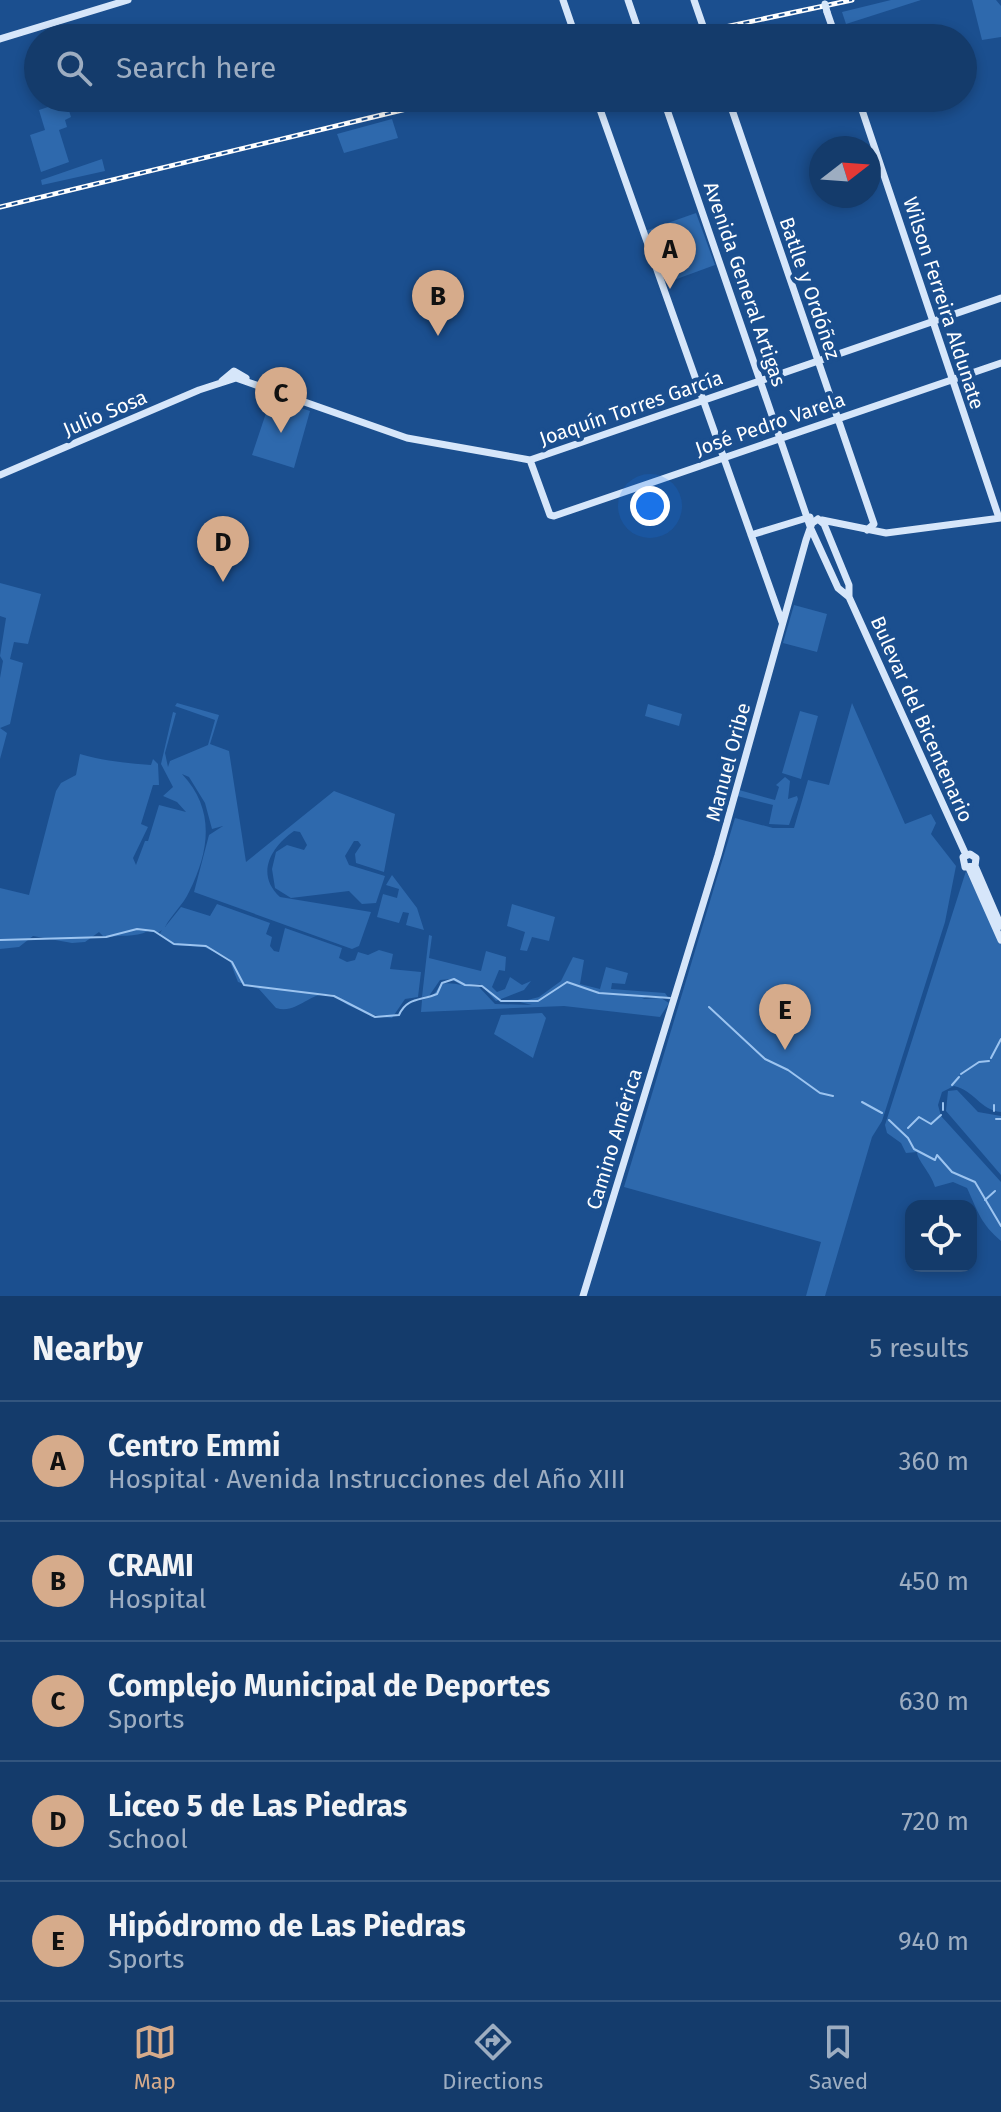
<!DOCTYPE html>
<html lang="en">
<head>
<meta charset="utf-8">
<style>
	:root { --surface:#143b6b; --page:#214673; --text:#f1f3f6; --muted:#9dadc1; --line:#33557e; --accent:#d6ab8b }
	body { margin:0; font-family:"Fira Sans",sans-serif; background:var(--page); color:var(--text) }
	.controls { position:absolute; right:24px; bottom:24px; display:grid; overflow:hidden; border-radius:16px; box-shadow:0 4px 12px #0003 }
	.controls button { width:72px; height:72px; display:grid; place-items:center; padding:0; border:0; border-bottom:2px solid var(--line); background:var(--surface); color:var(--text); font:40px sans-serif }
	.compass { position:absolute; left:809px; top:136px; width:72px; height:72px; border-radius:50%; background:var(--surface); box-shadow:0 4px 12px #0003; rotate:73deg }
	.you { position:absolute; left:650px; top:506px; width:28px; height:28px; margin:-20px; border:6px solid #fff; border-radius:50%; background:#1a73e8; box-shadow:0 0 0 12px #1a73e833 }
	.badge { display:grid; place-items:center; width:52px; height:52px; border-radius:50%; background:var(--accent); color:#111; font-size:26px; font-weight:700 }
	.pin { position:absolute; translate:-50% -66px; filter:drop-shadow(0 2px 4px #0008) }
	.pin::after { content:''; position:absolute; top:42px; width:28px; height:24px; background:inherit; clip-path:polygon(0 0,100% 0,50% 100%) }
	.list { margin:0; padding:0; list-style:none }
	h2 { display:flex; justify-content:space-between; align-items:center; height:104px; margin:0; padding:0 32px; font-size:34px }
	h2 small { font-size:26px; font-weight:400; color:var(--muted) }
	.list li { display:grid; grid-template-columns:52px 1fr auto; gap:24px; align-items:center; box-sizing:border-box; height:120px; padding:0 32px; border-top:2px solid var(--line) }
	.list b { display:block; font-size:30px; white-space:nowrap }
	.list p { margin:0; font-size:26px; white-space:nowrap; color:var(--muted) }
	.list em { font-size:26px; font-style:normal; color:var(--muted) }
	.icon { flex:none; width:44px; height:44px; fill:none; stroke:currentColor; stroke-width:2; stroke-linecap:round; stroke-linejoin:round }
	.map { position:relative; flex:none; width:1001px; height:1296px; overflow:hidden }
	.search { position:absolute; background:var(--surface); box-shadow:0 4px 12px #0003; left:24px; right:24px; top:24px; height:88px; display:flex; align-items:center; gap:20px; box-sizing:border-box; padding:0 28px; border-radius:44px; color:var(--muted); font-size:30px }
	.sheet { height:704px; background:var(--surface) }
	nav { display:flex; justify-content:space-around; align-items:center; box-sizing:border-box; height:112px; border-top:2px solid var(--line); background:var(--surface); font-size:22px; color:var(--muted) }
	nav a { display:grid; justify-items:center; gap:4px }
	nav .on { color:var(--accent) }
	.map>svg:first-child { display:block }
	.green { fill:#2e69ad }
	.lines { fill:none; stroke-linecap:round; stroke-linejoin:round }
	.stream { stroke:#9cc4f0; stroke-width:2 }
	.secondary { stroke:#d6e6fa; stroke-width:7 }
	.rail-casing { stroke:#fff; stroke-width:5 }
	.rail { stroke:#1b4f8f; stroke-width:2; stroke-dasharray:6; stroke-linecap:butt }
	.secondary-bridge { stroke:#d6e6fa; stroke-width:7 }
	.labels { text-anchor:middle; stroke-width:8; stroke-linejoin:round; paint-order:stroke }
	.street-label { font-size:20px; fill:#fff; stroke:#1b4f8f }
</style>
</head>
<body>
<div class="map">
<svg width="1001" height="1296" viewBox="0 0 1001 1296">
	<rect width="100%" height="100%" fill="#1b4f8f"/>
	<!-- green -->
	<path class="green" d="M891 0H921L846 24 842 12Z
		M972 0H996L1001 6V37L982 40Z
		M66 101 71 117 65 120 67 127 59 130 69 162 41 172 30 135 45 130 39 110Z
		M392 119 398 138 344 153 337 134Z
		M102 159 105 171 42 185 41 180Z
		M696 213 715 265 663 284 645 231Z
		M271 398 310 411 294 468 252 455Z
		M0 583 41 594 28 644 14 642 10 659 23 663 10 724 0 728 7 733 0 759V678L3 661 0 656 6 618 0 616Z
		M794 605 827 614 817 652 783 643Z
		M177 703 219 715 210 744 229 751 246 862 334 791 395 814 384 872 356 863 355 854 361 845 358 841H354L345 856 349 865 385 876 376 903 362 904 349 891 291 898 275 888 272 869 276 852 287 845 304 850 307 845 300 832 294 831C271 847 255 874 280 897L371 912 359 946 352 949 194 892 209 835 223 826 212 829 205 803 189 777 182 774C214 808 211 848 189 892 183 905 172 914 165 927L181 907 210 916 217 904 270 923 266 934 272 937 270 946 274 951 279 952 285 928 342 948 339 958 347 962 355 960 358 952 368 955 379 950 393 954 390 969 421 972 418 997 405 999 392 1018C377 1017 364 1012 350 1006 344 1004 341 997 334 995 310 989 299 1015 276 1008L259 989 238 982 229 959 204 947 173 945 159 935 162 930 158 933 148 931C135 938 119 934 105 938L99 932 85 942 72 943 33 936 19 947 0 949V888L29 895 56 791 61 783 76 775 80 754C103 761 126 763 151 765L153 759 158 764 159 785H153L141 824 148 827 133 858 136 865 145 841H148L159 805 186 812 177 802 163 796 173 787 161 764 173 712 176 713 165 753 168 767 170 761 208 745 215 720 175 706Z
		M852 703 905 824 931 814 936 823 931 834 956 866 945 922 882 1121 872 1137 825 1296H806L821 1242 624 1187 735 818 773 828H794L808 780 829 785Z
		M648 704 682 714 679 726 645 716Z
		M800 711 818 716 801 779 782 773Z
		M785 777 790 781 788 799 797 796 798 799 789 825 769 824 773 805 737 796 739 790 775 800 779 787 776 785Z
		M966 871 1001 944V1112C980 1110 974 1090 954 1086L942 1092 938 1105 941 1116 1001 1182V1241C981 1224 978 1212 967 1188L953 1182 935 1187C931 1173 917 1160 917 1152L906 1153 901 1143 887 1133 885 1125Z
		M392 875 417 908 424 930 406 925 409 913 403 912 399 923 377 917 383 894 397 898 399 889 386 885Z
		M512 904 555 917 549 941 532 937 527 951 520 950 525 932 507 926Z
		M429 935 432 936 429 958 481 971 486 951 506 957 505 971 499 970 492 987 497 992 505 989 510 977 522 985 531 981 524 990 496 1001 480 984 463 986 451 979 440 980 429 996 422 997Z
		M573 957 584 960 580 984 600 989 606 967 628 973 625 984 612 983 611 989 665 993 670 1000C660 996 653 994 642 999L661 998 669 1003 660 1017 564 1006 421 1012 422 1000 432 997 441 984C452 981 465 987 479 987L495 1004 532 1005 520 1002 539 997 561 981Z
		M542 1013 546 1018 533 1058 494 1034 501 1015Z
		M957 1090 978 1112 1001 1116V1175L946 1111 948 1091Z"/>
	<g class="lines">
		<!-- stream -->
		<path class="stream" d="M0 940 106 937 137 929 154 931 174 944 206 946 232 962 244 985 334 996 375 1017 399 1015C407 997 421 1001 437 994L442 983 454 979 465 985 482 986 501 1001H538L567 982 599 993 670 998
			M709 1007 765 1059 788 1070 820 1093 833 1096
			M991 1058 1001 1039
			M961 1074 979 1062 989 1061
			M952 1085 959 1077
			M862 1102 882 1113
			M943 1110V1103
			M994 1111V1105
			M996 1119H1001
			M889 1120 908 1138 914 1149 935 1160 937 1155 952 1172 975 1182 1001 1226
			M908 1128 919 1117 931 1124 941 1115
			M985 1200 995 1191"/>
		<!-- secondary -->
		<path class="secondary" d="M563 0 576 38
			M628 0 641 38
			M694 0 704 29
			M827 12 836 38
			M0 39 128 0
			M596 98 782 622
			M663 98 811 529 838 588 849 597
			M728 98 874 524 867 530
			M858 98 999 518
			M222 381 234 371 246 378
			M530 460 550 515 554 516 1001 363
			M0 475 199 390 236 378 407 438 530 460 1001 298
			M818 519 824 524 849 585V597L966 855
			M822 520 886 533 1001 518
			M751 535 810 517
			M975 866 965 867 963 857 970 854 976 858 975 866 1001 926
			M969 868 1001 940
			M583 1296 718 855 806 540 812 523 818 519"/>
		<defs>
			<path id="rail" d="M673 38 852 0
				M0 207 452 98"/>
		</defs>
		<!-- rail casing -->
		<use href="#rail" class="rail-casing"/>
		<!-- rail -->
		<use href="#rail" class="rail"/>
		<!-- secondary-bridge -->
		<path class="secondary-bridge" d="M825 4 827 12
			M704 29 707 38"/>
	</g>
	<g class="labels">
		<!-- street labels -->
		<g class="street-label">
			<text transform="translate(745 284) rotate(71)" y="7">Avenida General Artigas</text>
			<text transform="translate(810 288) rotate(71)" y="7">Batlle y Ordóñez</text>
			<text transform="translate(944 303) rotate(72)" y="7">Wilson Ferreira Aldunate</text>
			<text transform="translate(631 408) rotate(-19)" y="7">Joaquín Torres García</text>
			<text transform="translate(105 413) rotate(-23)" y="7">Julio Sosa</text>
			<text transform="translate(770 424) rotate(-19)" y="7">José Pedro Varela</text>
			<text transform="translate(922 719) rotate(66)" y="7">Bulevar del Bicentenario</text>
			<text transform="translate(728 762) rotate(-75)" y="7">Manuel Oribe</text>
			<text transform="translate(614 1139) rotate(-73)" y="7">Camino América</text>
		</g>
	</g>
</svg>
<div class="controls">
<button><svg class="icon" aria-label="locate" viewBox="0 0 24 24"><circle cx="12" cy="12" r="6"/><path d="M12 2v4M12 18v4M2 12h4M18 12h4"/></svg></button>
</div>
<svg class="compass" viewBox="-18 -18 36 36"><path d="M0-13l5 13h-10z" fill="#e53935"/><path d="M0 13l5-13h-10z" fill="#9dadc1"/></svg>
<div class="you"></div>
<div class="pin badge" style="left:670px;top:289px">A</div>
<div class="pin badge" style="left:438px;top:336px">B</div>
<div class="pin badge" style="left:281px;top:433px">C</div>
<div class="pin badge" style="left:223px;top:582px">D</div>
<div class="pin badge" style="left:785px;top:1050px">E</div>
<div class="search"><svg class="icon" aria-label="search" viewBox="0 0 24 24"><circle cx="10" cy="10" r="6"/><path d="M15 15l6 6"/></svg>Search here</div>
</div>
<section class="sheet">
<h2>Nearby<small>5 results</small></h2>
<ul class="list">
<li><span class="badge">A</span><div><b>Centro Emmi</b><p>Hospital · Avenida Instrucciones del Año XIII</p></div><em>360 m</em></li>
<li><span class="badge">B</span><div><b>CRAMI</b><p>Hospital</p></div><em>450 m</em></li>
<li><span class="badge">C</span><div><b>Complejo Municipal de Deportes</b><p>Sports</p></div><em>630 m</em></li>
<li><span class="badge">D</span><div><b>Liceo 5 de Las Piedras</b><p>School</p></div><em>720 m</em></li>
<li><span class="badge">E</span><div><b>Hipódromo de Las Piedras</b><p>Sports</p></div><em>940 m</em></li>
</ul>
</section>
<nav>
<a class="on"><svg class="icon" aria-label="map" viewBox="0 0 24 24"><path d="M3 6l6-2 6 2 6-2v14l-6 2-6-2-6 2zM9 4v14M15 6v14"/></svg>Map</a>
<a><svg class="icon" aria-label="directions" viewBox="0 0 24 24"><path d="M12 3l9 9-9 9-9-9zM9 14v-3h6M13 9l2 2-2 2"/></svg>Directions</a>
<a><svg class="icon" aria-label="saved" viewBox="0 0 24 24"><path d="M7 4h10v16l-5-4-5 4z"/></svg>Saved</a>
</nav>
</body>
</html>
